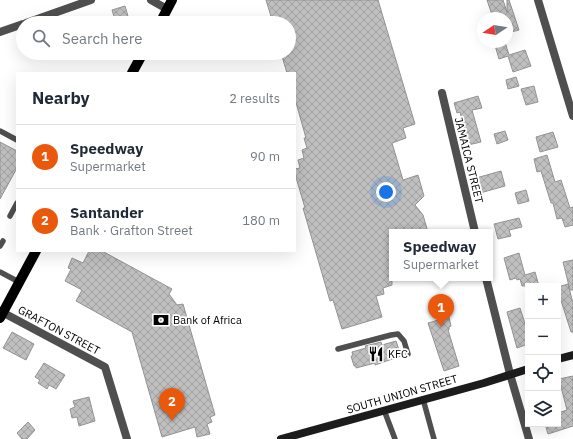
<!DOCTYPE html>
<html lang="en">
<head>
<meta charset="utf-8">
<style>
	:root { --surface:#fff; --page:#f2f2f3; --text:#1f2937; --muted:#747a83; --line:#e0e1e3; --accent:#ea580c }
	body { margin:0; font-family:"IBM Plex Sans",sans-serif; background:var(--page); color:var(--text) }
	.controls { position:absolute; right:12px; bottom:12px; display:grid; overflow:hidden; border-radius:0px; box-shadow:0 4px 16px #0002 }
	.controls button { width:36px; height:36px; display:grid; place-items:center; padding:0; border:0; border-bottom:1px solid var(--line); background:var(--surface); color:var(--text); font:20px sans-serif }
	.compass { position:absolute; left:477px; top:12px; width:36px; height:36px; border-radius:50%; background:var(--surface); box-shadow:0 4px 16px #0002; rotate:258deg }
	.you { position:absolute; left:386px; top:192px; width:14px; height:14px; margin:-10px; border:3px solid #fff; border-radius:50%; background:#1a73e8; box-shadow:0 0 0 6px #1a73e833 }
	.badge { display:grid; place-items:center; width:26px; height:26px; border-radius:50%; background:var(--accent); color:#fff; font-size:13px; font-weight:700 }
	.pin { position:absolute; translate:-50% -33px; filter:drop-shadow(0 1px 2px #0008) }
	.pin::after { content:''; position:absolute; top:21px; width:14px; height:12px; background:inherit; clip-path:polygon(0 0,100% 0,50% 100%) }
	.popup { position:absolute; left:389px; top:229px; width:104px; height:52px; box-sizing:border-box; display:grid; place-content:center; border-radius:0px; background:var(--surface); filter:drop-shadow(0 1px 3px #0005); font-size:13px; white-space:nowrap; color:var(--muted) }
	.popup b { font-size:15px; color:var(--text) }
	.popup::after { content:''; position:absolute; left:50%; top:100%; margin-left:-8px; border:8px solid transparent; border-top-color:var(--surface) }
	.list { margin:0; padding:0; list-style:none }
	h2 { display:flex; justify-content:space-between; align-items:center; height:52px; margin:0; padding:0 16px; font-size:17px }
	h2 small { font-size:13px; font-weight:400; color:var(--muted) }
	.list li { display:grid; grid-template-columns:26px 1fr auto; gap:12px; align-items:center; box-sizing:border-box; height:64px; padding:0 16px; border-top:1px solid var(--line) }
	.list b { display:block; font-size:15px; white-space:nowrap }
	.list p { margin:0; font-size:13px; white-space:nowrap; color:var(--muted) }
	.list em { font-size:13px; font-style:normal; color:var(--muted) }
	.icon { flex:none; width:22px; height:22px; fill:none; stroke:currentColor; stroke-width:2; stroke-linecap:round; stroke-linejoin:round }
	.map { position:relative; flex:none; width:573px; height:439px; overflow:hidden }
	.search { position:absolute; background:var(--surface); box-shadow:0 4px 16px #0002; left:16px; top:16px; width:280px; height:44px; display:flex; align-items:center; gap:10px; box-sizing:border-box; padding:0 14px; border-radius:22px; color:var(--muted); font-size:15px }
	.panel { position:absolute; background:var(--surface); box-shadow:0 4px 16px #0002; left:16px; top:72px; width:280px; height:180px; border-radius:0px }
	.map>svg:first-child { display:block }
	.building { fill:url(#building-cross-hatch); stroke:#939393 }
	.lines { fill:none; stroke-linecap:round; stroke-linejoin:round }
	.lane { stroke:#4f4f4f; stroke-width:5.5 }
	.street { stroke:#4f4f4f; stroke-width:8 }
	.secondary { stroke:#1c1c1c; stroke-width:8 }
	.primary { stroke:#000; stroke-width:10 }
	.labels { text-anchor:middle; stroke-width:3.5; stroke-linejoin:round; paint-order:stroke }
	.street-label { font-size:11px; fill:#000; stroke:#fff }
	.poi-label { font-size:11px; fill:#000; stroke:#fff; text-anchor:start }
</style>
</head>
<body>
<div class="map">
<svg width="573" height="439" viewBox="0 0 573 439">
	<defs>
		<pattern id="building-cross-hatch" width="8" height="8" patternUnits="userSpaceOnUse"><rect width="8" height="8" fill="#bfbfbf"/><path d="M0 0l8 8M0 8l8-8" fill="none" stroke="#a2a2a2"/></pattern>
	</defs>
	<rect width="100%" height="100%" fill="#fff"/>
	<!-- building -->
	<path class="building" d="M266 0H378L415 124 403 128 406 138 392 143 403 180 418 175 424 196 415 205 423 215 428 232H392V285L383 288 384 294 376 296 382 317 342 329 333 300 330 301 303 208H305L295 174V169L300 168 298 160 304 158 302 150 307 148 304 138H306L295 99V73H287L281 53H289V23H273Z
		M487 0H503L507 12V0H509L519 30 507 33V18H493Z
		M125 6 130 23H116L112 10Z
		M494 42H505L509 55 525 50 531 66 513 72 508 56 499 59Z
		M516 77 519 86 508 89 506 80Z
		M534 86 538 102 526 105 521 89Z
		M478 96 482 108 472 110 481 142 468 145 460 112 457 113 454 103Z
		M505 131 508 140 497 144 494 134Z
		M553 132 558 147 540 152 536 137Z
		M0 142 17 151V168L0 199Z
		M547 155 555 182 561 180 570 208 573 207V225L565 227 562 218 557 219 553 203H551L541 171 537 172 534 159Z
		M501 171 505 186 480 193 476 178Z
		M526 190 529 201 518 204 515 193Z
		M519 218 522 227 509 230 511 236 498 239 494 224Z
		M89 251H102L172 289 169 294 177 305 183 304 215 415 210 417 212 422 207 424 210 434 197 437 195 427 162 437 132 332 76 301 82 290 65 281 71 269 68 268 72 258 83 263Z
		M519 253 525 275 535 272 539 286H522L520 279 517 280 516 278 510 280 504 258Z
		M573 260V290H570L563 262Z
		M568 284 573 303V332H571L558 291V287Z
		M520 308 528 333V344L517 348 507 312Z
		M449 317 451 326 449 327V330H448L459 366 444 371 428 323Z
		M12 332 34 344 26 360 3 348Z
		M396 341 401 356 375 365V363L356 368V366H354L351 356H353L352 352 366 348 365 346 381 342 382 345Z
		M44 363 65 375 56 389 49 385 47 389 38 383 40 380 35 377Z
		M573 376V426L548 434 545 424H558V413L567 410 559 379Z
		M89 397 95 421 79 426 77 417 72 418 70 409 75 407 73 401Z
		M28 422 35 430 27 439H22L17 433Z"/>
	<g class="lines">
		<!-- lane -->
		<path class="lane" d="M0 131 17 140
			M10 216 17 203
			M0 246 3 241
			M0 272 19 282
			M338 349 391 335 398 334 404 341 408 354
			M423 399 434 439
			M384 410 395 439"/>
		<!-- street -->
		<path class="street" d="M151 0 167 9
			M538 0 573 116
			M26 23 91 0
			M0 32 23 24
			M442 93 475 232
			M486 278 510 374 529 439
			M0 311 105 367 127 439"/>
		<!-- secondary -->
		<path class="secondary" d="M558 359 573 355
			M281 439 484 383 528 369"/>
		<!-- primary -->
		<path class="primary" d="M160 23 172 0
			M132 73 143 53
			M0 318 36 251"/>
	</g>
	<!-- icons -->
	<defs>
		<symbol id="bank-bare" viewBox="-9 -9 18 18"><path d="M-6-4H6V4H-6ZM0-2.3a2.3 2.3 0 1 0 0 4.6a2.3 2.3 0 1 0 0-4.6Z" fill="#000" stroke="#fff" stroke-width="2.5" paint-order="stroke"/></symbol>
		<symbol id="restaurant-bare" viewBox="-9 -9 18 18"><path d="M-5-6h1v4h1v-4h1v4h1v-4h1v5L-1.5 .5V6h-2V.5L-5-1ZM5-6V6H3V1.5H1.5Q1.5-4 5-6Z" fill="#000" stroke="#fff" stroke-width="2.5" paint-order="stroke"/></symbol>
	</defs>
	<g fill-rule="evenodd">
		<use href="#bank-bare" x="150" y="309" width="22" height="22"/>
		<use href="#restaurant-bare" x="365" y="343" width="22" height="22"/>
	</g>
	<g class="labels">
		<!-- street labels -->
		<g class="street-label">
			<text transform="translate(469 160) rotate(76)" y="4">JAMAICA STREET</text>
			<text transform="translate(59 330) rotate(28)" y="4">GRAFTON STREET</text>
			<text transform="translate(402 394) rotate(-16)" y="4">SOUTH UNION STREET</text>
		</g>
		<!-- poi labels -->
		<g class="poi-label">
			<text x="173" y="324">Bank of Africa</text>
			<text x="388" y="358">KFC</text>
		</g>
	</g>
</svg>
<div class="controls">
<button>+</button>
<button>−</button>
<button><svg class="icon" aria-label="locate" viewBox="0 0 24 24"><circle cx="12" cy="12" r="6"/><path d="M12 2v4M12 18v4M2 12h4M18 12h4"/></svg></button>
<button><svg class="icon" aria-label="layers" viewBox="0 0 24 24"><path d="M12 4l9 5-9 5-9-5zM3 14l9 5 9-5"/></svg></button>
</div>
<svg class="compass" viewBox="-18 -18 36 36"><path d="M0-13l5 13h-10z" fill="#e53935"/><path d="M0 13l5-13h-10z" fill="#747a83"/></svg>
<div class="you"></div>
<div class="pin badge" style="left:441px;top:327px">1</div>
<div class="popup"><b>Speedway</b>Supermarket</div>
<div class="pin badge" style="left:172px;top:421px">2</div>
<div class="search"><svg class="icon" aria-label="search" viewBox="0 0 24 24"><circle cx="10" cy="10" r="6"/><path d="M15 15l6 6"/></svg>Search here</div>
<section class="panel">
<h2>Nearby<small>2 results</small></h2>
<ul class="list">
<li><span class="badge">1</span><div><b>Speedway</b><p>Supermarket</p></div><em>90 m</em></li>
<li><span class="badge">2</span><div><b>Santander</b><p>Bank · Grafton Street</p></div><em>180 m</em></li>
</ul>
</section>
</div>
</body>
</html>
